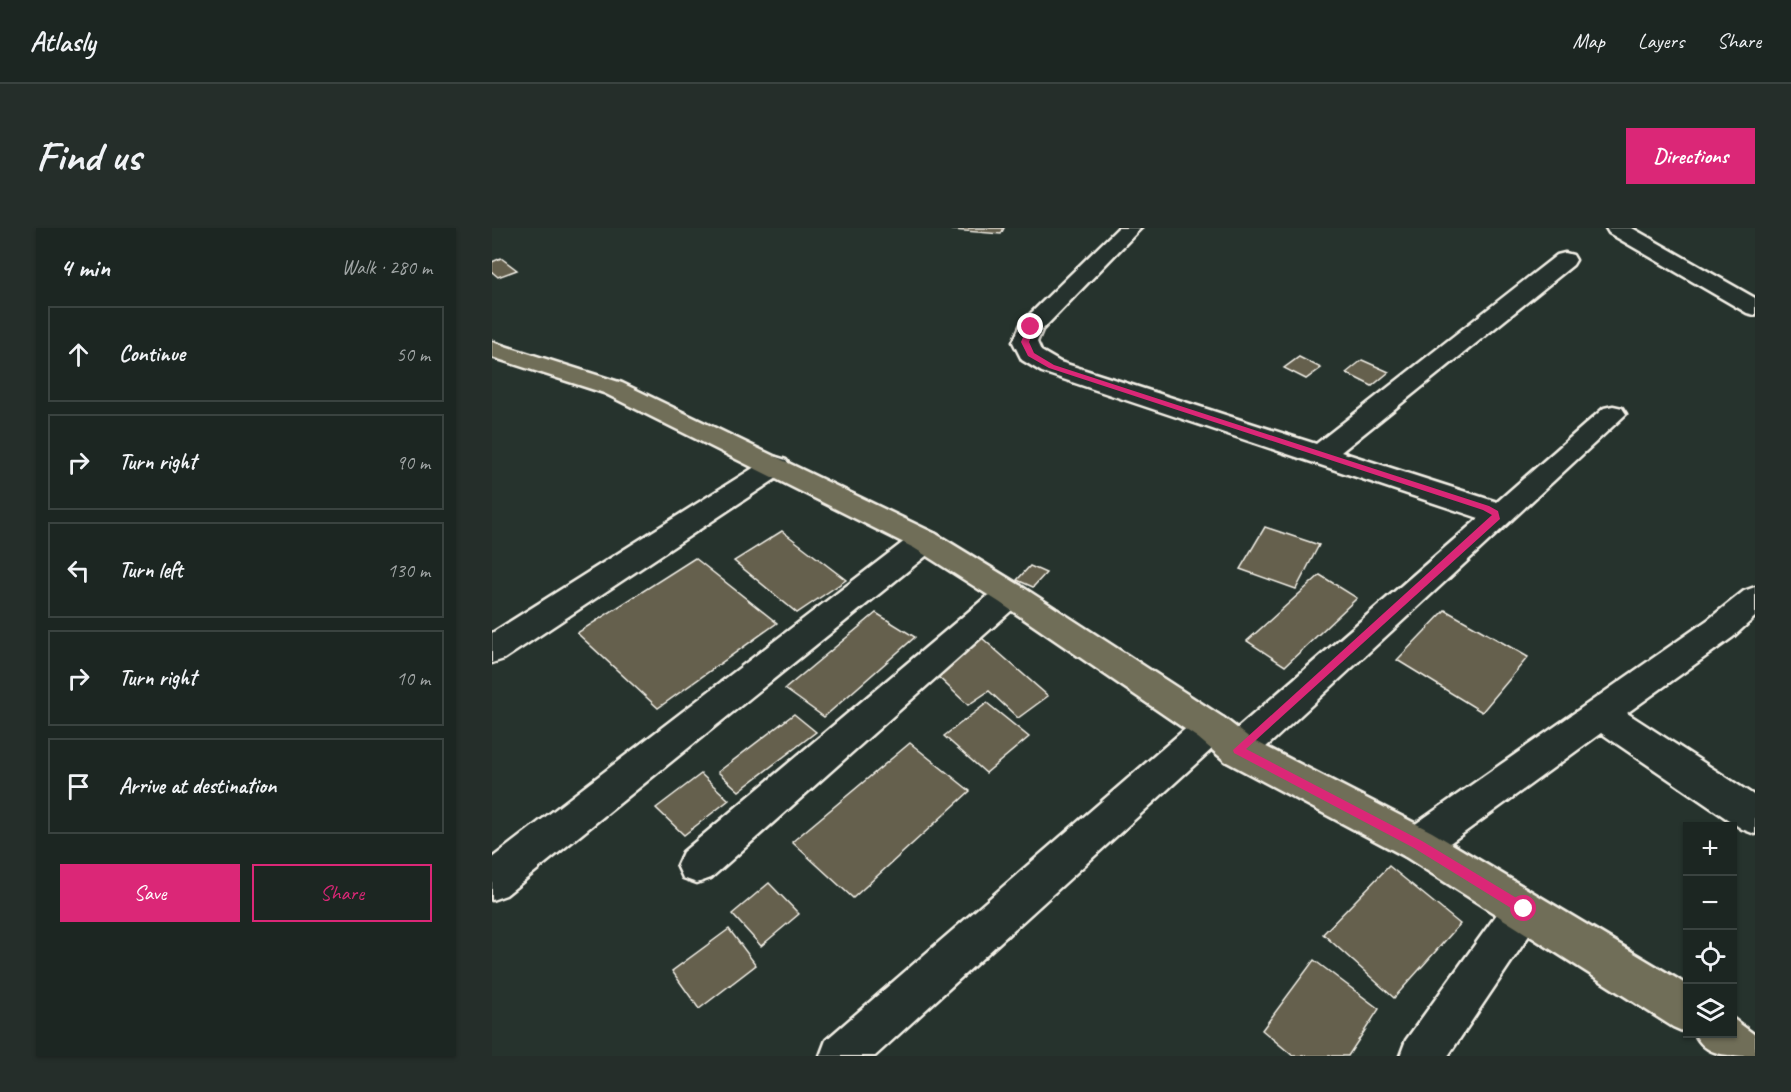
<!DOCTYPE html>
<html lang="en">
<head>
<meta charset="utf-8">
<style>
	:root { --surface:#1c2622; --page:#252e2a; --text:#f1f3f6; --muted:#a0a5a5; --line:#3a4340; --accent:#db2777 }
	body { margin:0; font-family:Caveat,sans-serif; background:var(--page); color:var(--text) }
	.controls { position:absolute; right:18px; bottom:18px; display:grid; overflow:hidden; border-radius:0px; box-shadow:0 2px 4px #0004 }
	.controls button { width:54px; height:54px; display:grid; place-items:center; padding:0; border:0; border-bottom:2px solid var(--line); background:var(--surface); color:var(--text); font:30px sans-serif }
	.stop { position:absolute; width:18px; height:18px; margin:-14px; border:4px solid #db2777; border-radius:50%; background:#fff }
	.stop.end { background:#db2777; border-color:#fff; box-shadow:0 2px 6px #0008 }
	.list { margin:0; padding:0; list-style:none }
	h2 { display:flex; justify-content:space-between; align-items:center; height:78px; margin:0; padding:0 24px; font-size:26px }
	h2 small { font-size:20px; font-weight:400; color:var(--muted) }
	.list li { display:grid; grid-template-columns:39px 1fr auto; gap:18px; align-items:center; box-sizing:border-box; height:96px; margin:0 12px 12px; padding:0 12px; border:2px solid var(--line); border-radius:0px }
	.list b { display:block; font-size:22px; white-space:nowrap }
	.list em { font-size:20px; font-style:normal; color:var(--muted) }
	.actions { display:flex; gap:12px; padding:18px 24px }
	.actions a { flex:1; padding:14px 0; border:2px solid var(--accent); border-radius:0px; text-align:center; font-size:21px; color:var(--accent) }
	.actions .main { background:var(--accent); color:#fff }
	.icon { flex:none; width:33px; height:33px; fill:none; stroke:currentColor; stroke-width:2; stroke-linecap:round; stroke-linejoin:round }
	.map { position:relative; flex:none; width:1263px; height:828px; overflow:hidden; border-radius:0px }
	header { display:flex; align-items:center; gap:36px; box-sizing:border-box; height:84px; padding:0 30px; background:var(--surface); border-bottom:2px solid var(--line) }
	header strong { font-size:28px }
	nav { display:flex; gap:33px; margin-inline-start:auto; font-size:21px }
	.intro { display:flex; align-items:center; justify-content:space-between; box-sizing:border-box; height:144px; padding:0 36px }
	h1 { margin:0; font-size:42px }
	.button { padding:15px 27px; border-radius:0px; background:var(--accent); color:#fff; font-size:21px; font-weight:700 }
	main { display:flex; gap:36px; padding:0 36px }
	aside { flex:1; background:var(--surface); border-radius:0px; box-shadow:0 2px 4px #0004 }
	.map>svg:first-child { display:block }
	.building { fill:#65604e; stroke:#f4f1e8; stroke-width:1.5 }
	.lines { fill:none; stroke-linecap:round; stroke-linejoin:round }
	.minor-casing { stroke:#f4f1e8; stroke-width:5 }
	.major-casing { stroke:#f4f1e8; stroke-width:5 }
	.minor { fill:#26332d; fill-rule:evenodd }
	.major { fill:#706e59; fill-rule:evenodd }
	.route { fill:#db2777 }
</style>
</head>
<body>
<header>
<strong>Atlasly</strong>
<nav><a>Map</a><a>Layers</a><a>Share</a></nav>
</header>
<div class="intro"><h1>Find us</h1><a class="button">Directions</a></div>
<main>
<aside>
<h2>4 min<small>Walk · 280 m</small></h2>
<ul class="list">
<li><svg class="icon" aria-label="ahead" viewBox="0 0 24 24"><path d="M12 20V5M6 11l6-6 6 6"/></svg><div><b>Continue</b></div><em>50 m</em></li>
<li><svg class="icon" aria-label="right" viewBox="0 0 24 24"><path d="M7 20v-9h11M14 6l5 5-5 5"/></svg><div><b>Turn right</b></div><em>90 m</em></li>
<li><svg class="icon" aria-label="left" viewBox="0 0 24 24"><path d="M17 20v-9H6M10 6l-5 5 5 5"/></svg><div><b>Turn left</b></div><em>130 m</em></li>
<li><svg class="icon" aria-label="right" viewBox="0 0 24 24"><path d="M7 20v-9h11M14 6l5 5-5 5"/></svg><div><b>Turn right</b></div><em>10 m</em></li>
<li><svg class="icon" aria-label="arrive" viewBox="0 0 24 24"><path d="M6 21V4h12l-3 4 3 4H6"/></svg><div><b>Arrive at destination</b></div></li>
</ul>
<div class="actions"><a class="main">Save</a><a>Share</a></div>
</aside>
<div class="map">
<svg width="1263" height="828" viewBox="0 0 1263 828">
	<rect width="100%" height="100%" fill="#26332d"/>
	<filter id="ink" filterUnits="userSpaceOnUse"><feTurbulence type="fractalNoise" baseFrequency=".0167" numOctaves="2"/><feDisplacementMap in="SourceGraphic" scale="12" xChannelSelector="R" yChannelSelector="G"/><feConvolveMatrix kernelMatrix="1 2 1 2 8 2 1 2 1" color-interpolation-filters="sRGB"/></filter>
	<g filter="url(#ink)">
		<!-- building -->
		<path class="building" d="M462 0H512L509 6 460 2Z
			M9 30 25 42 6 49 0 44V34Z
			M807 129 829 140 814 151 792 140Z
			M870 132 897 144 880 158 854 145Z
			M773 299 827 317 804 361 748 341Z
			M290 303 354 352 305 385 242 333Z
			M203 330 285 395 166 480 85 405Z
			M538 338 554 345 541 359 525 352Z
			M828 347 865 370 793 438 755 413Z
			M953 382 1036 429 990 484 905 432Z
			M384 385 423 409 332 489 293 461Z
			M490 410 556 468 526 490 497 463 476 477 440 443Z
			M495 475 537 509 494 545 452 508Z
			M302 486 324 504 247 563 226 544Z
			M418 515 478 563 361 670 300 614Z
			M209 546 237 572 192 607 164 580Z
			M897 638 968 696 902 770 831 706Z
			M277 655 307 686 269 718 240 686Z
			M237 701 264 737 207 781 180 743Z
			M822 732 887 781 856 828H801L770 802Z"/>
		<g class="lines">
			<defs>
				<path id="minor" d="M626 0H649L550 102 545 114 549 123 568 134 824 216 1065 27 1073 25 1081 27 1084 32 1081 37 849 224 1005 274 1112 180 1121 178 1130 180 1134 186 759 533 746 537 733 533 728 522 733 511 987 290 550 144 530 132 521 114 530 94Z
					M1114 0H1140L1263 70V87L1255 85 1117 5Z
					M284 229 294 232 298 238 294 244 12 431 0 435V405L274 232Z
					M433 302 444 306 448 313 444 320 14 667 0 672V630L422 306Z
					M518 354 529 358 534 366 529 374 219 650 205 655 191 650 185 637 191 624 507 358Z
					M1263 359V389L1241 409 1135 485 1263 568V606L1250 601 1109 505 940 628 926 633 912 628 907 616 912 604 1217 391 1252 363Z
					M719 485 732 490 737 500 732 510 383 828H328L334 812 706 490Z
					M1032 662 1046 668 1052 681 1046 694 956 828H908L914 812 1018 668Z"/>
				<path id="major" d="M0 114 130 155 444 306 529 358 732 490 759 511 940 604 1187 752 1196 758 1197 806 1181 799 912 628 733 533 706 510 507 374 422 320 112 165 0 129Z
					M1240 790 1263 807V828C1235 828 1213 828 1203 806H1240Z"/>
			</defs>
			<!-- minor casing -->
			<use href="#minor" class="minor-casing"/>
			<!-- major casing -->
			<use href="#major" class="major-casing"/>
			<!-- minor -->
			<use href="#minor" class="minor"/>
			<!-- major -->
			<use href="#major" class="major"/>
		</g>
	</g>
	<!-- route -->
	<path class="route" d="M536 97 543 99 537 114 542 125 562 137 997 278 1006 283 1008 291 754 521 930 613 1036 677V685H1027L922 620 742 525 741 522 1000 287 991 282 557 140 536 128 529 114Z"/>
</svg>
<div class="controls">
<button>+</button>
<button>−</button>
<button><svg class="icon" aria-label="locate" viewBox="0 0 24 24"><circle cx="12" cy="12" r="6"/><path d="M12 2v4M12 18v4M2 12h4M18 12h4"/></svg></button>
<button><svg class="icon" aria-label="layers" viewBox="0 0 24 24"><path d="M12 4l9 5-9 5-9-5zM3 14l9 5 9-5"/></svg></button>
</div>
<div class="stop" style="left:1032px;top:681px"></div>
<div class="stop end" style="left:539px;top:99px"></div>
</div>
</main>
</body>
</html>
